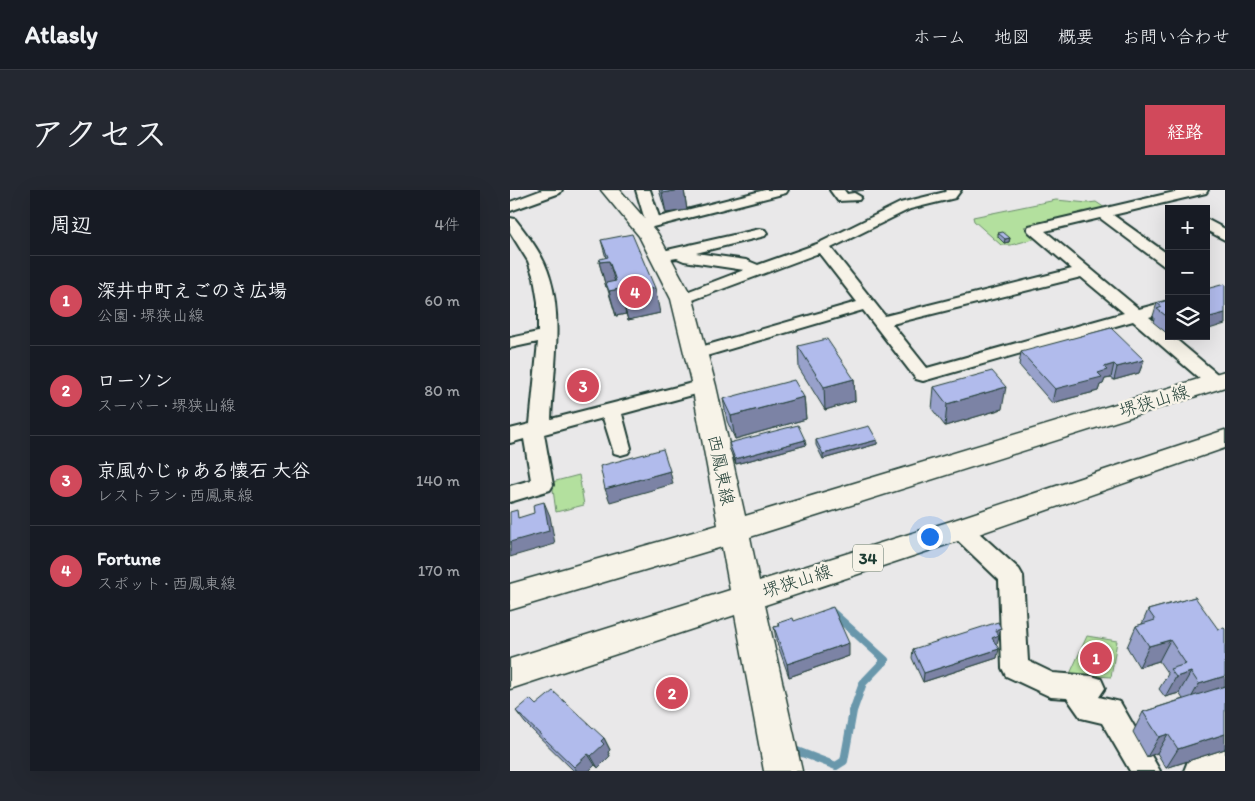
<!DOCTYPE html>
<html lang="ja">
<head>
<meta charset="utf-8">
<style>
	:root { --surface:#171b24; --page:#242831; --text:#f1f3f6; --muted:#9ea1a6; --line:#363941; --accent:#d1495b }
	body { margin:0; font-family:Itim,"Klee One",sans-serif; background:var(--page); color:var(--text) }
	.controls { position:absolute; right:15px; top:15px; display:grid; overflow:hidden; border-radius:0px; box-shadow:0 5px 20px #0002 }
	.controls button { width:45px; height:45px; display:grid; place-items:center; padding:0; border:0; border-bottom:1px solid var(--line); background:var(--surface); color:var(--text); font:25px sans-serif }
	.you { position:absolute; left:419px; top:346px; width:18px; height:18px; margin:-12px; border:4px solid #fff; border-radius:50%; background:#1a73e8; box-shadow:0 0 0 8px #1a73e833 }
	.badge { display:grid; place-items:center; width:32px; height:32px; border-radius:50%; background:var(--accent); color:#fff; font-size:16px; font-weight:700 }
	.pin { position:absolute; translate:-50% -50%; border:2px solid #fff; box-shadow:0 1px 5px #0006 }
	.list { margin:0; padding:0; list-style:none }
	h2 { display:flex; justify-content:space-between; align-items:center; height:65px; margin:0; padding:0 20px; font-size:21px }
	h2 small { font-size:16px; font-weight:400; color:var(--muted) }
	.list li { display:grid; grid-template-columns:32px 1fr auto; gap:15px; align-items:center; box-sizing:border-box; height:90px; padding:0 20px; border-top:1px solid var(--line) }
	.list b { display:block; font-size:19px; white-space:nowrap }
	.list p { margin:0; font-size:16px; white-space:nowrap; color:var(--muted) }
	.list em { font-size:16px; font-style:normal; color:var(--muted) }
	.icon { flex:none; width:28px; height:28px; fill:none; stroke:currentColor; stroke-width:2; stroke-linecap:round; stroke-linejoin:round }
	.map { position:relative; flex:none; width:715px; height:581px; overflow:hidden; border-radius:0px }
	header { display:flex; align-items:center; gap:30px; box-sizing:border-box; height:70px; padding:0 25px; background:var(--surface); border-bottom:1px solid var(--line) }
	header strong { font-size:24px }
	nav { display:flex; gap:28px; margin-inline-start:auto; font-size:18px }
	.intro { display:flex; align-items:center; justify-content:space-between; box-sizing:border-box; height:120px; padding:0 30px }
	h1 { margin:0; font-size:35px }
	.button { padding:12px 22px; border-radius:0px; background:var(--accent); color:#fff; font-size:18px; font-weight:700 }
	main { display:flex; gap:30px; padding:0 30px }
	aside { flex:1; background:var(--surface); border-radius:0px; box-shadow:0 5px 20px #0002 }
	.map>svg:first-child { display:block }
	.green { fill:#b3e09e; stroke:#698e69 }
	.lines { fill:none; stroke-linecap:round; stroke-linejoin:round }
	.stream { stroke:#6997ab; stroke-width:8 }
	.minor-casing { stroke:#1f3d34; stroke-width:4 }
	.major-casing { stroke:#1f3d34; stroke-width:3 }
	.minor { fill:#f7f3e8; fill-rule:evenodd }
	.major { fill:#f7f3e8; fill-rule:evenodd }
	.wall { fill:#98a1cb; stroke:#1f3d34 }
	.shaded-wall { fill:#7c83a5; stroke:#1f3d34 }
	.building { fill:#b1bbec; stroke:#1f3d34 }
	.labels { text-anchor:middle; stroke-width:5; stroke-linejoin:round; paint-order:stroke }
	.shield { fill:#f7f3e8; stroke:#60746a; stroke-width:1 }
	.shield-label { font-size:16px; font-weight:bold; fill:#1f3d34 }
	.street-label { font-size:18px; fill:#1f3d34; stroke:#f7f3e8 }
</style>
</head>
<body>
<header>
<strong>Atlasly</strong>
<nav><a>ホーム</a><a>地図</a><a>概要</a><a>お問い合わせ</a></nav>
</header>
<div class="intro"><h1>アクセス</h1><a class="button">経路</a></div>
<main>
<aside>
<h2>周辺<small>4件</small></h2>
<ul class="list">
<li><span class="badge">1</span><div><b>深井中町えごのき広場</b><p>公園 · 堺狭山線</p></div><em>60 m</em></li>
<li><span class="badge">2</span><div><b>ローソン</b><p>スーパー · 堺狭山線</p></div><em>80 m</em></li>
<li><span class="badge">3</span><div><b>京風かじゅある懐石 大谷</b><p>レストラン · 西鳳東線</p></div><em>140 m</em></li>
<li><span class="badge">4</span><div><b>Fortune</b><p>スポット · 西鳳東線</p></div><em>170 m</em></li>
</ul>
</aside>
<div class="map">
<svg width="715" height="581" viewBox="0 0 715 581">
	<rect width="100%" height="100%" fill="#e9e8e9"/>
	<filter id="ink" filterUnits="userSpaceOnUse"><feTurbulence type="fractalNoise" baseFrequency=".02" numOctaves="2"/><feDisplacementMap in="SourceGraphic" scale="10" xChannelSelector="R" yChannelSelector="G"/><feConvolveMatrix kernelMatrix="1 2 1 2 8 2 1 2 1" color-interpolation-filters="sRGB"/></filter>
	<g filter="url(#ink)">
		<!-- green -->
		<path class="green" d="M546 10 578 13 586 12 595 18 514 37 527 48 501 55H491L464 31 463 27Z
			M69 285 74 315 46 322 42 292Z
			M577 446 607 451 601 487 560 484Z"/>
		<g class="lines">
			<!-- stream -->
			<path class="stream" d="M287 561 326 576 334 571 343 521 353 493 375 470 321 421"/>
			<defs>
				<path id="minor" d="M32 0H52L50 3 0 21V12Z
					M126 0H140L149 27 255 0H278L276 3 131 40 126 39 124 36 126 33 135 30Z
					M320 0H334L337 4 344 3 351 7 349 10 328 11Z
					M437 0H451L445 8 400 19 321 58 375 126 562 79 519 42 517 39 519 36 673 0H698L696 3 603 25 659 65V78L654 76 590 28 535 41 629 119 659 111V121L639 127 659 144V146H662L712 188 714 192 712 196 705 198 698 196 623 131 413 191 406 189 353 120 186 169 180 168 177 164 180 160 347 112 309 63 172 114 166 112 164 109 166 106 234 80 174 71 167 68 149 71 144 69 141 66 144 63 250 39 255 40 257 43 255 46 186 63 236 70 248 75 307 54 390 13 435 2ZM571 87 614 123 417 178 382 134Z
					M0 28 5 29C19 47 34 66 40 88 53 130 43 185 41 229L194 190 201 192 203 196 201 200 112 224 121 258 118 263 111 265 104 263 93 228 34 244 43 295 40 300 0 312V296L21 290 14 249 0 253V239L20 234 28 152 0 158V148L28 142V112L24 88 18 71 0 42Z
					M696 29 715 39V50L696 40Z
					M450 330 458 333 509 379 513 386 518 471 543 483 582 486 591 489 595 498 589 507 610 512 650 581H620L592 533 571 528 557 508 541 507 496 486 492 478 489 390 442 345 439 339 442 333Z
					M715 559V581H674L678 571Z"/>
				<path id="major" d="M91 0H110L148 44 183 109 206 196 235 326 715 181V197L240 347 249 391 441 331 715 240V258L460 347 255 415 292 581H254L225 425 0 499V469L220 400 212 357 0 420V394L208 335 182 196 161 109 129 46Z"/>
			</defs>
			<!-- minor casing -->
			<use href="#minor" class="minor-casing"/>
			<!-- major casing -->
			<use href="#major" class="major-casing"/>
			<!-- minor -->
			<use href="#minor" class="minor"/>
			<!-- major -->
			<use href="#major" class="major"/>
		</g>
		<!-- wall -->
		<path class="wall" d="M149 0H174L177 20 156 23Z
			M488 43 500 48 499 52 494 53 488 47Z
			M91 50 150 123 118 130 116 124 106 126 97 97H96L89 72 96 68Z
			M659 110V145L643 132 644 128 643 126 647 113Z
			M660 146H675L664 150Z
			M288 156 344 189 345 211 315 220 289 178Z
			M511 162 634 170 629 183 604 190 601 188 595 189 593 194 590 195 588 201 542 213 509 175Z
			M424 197 492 219 435 236 422 219Z
			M294 207 296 229 225 249 217 231 213 209Z
			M306 250H367V254L313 269 306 255Z
			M219 253 296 255 226 274 219 258Z
			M685 407 715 559 656 578 647 563 637 567 623 542 633 522 673 509 669 503 655 507 649 499 658 484 649 471 629 477 617 457 626 436 632 434 638 420Z
			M284 431 339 466 279 487 266 450 264 437 268 436V433Z
			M488 447 486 455 487 468 413 492 402 468 403 459 489 447Z
			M591 468 597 478 595 482 587 479Z
			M26 515 94 548 100 560 98 562 100 566 88 578 85 575 79 581H64L15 533 6 521Z"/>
		<!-- shaded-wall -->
		<path class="shaded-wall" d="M170 0H174L177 20 156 23 152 3Z
			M342 0H354L342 2Z
			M500 48 499 52 494 53 495 49Z
			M99 71 106 96 96 97 89 72Z
			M145 98 150 123 118 130 111 105Z
			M109 99 116 124 106 126 99 101Z
			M715 123V134L696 140V128Z
			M665 146H675L664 150Z
			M634 170 629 183 604 190 607 177Z
			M604 174 601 188 595 189 593 194 590 195 588 201 542 213 545 199 588 183 594 177Z
			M344 189 345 211 315 220 314 197Z
			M496 197 492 219 435 236 437 214Z
			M294 207 296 229 225 249 221 226Z
			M295 250 296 255 226 274 225 269Z
			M367 250V254L313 269V264Z
			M160 281 163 294 100 312 95 299Z
			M34 312 40 326 45 354 0 367V352Z
			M491 438 487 454 480 457 482 448 485 440Z
			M660 450 649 471 629 477 639 456Z
			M339 453V466L279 487 277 474Z
			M489 459 487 468 413 492 414 483Z
			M681 482 669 503 655 507 666 487Z
			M715 486V502L677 515 689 494Z
			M658 544 647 563 637 567 649 547Z
			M715 544V559L656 578 668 559Z
			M94 548 100 560 98 562 100 566 88 578 81 566 91 551Z
			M78 564 85 575 79 581H67L64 577Z"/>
		<!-- building -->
		<path class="building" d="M152 0H170L152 3Z
			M493 42 500 48 495 49 488 43Z
			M122 44 145 98 111 105 109 99 99 101 96 93 106 91 99 71 89 72 90 69 98 67 91 50Z
			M715 94V123L696 128V99Z
			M659 110V128L647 119 652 117 647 113Z
			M601 138 634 170 607 177 604 174 594 177 597 180 588 183 592 187 545 199 511 162Z
			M317 149 344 189 314 197 288 156Z
			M482 181 496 197 437 214 424 197Z
			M284 190 294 207 221 226 213 209Z
			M288 235 295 250 225 269 219 253Z
			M359 236 367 250 313 264 306 250Z
			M153 259 160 281 95 299 90 276Z
			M34 312 39 341 0 352V322L7 320 8 328 24 323 23 315Z
			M685 407 708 439 714 438 715 439V486L689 494 681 482 666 487 660 479 676 474 660 450 639 456 626 436 645 430 638 420Z
			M323 417 339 453 277 474 264 437 269 436 268 433 283 428 284 431Z
			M488 432 491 438 485 440 489 445 482 448 489 459 414 483 403 459Z
			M591 468 599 471 597 478 589 475Z
			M715 496V544L668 559 658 544 649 547 633 522Z
			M43 501 94 548 91 551 94 554 81 566 78 564 64 577 6 521 20 509 26 515Z"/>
	</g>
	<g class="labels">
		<!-- shield labels -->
		<rect class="shield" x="343" y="354.5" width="30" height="27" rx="4"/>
		<g class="shield-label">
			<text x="358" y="374">34</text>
		</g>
		<!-- street labels -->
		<g class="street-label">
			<text transform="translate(644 211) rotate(-17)" y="6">堺狭山線</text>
			<text transform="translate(211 280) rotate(78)" y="6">西鳳東線</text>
			<text transform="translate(287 391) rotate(-18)" y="6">堺狭山線</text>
		</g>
	</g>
</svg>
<div class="controls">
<button>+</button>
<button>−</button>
<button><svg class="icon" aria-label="layers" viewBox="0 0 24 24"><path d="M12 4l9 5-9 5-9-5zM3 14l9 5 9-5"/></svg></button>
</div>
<div class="you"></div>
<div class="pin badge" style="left:586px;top:468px">1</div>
<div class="pin badge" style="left:162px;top:503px">2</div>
<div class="pin badge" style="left:73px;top:196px">3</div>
<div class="pin badge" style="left:125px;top:102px">4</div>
</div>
</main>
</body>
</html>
